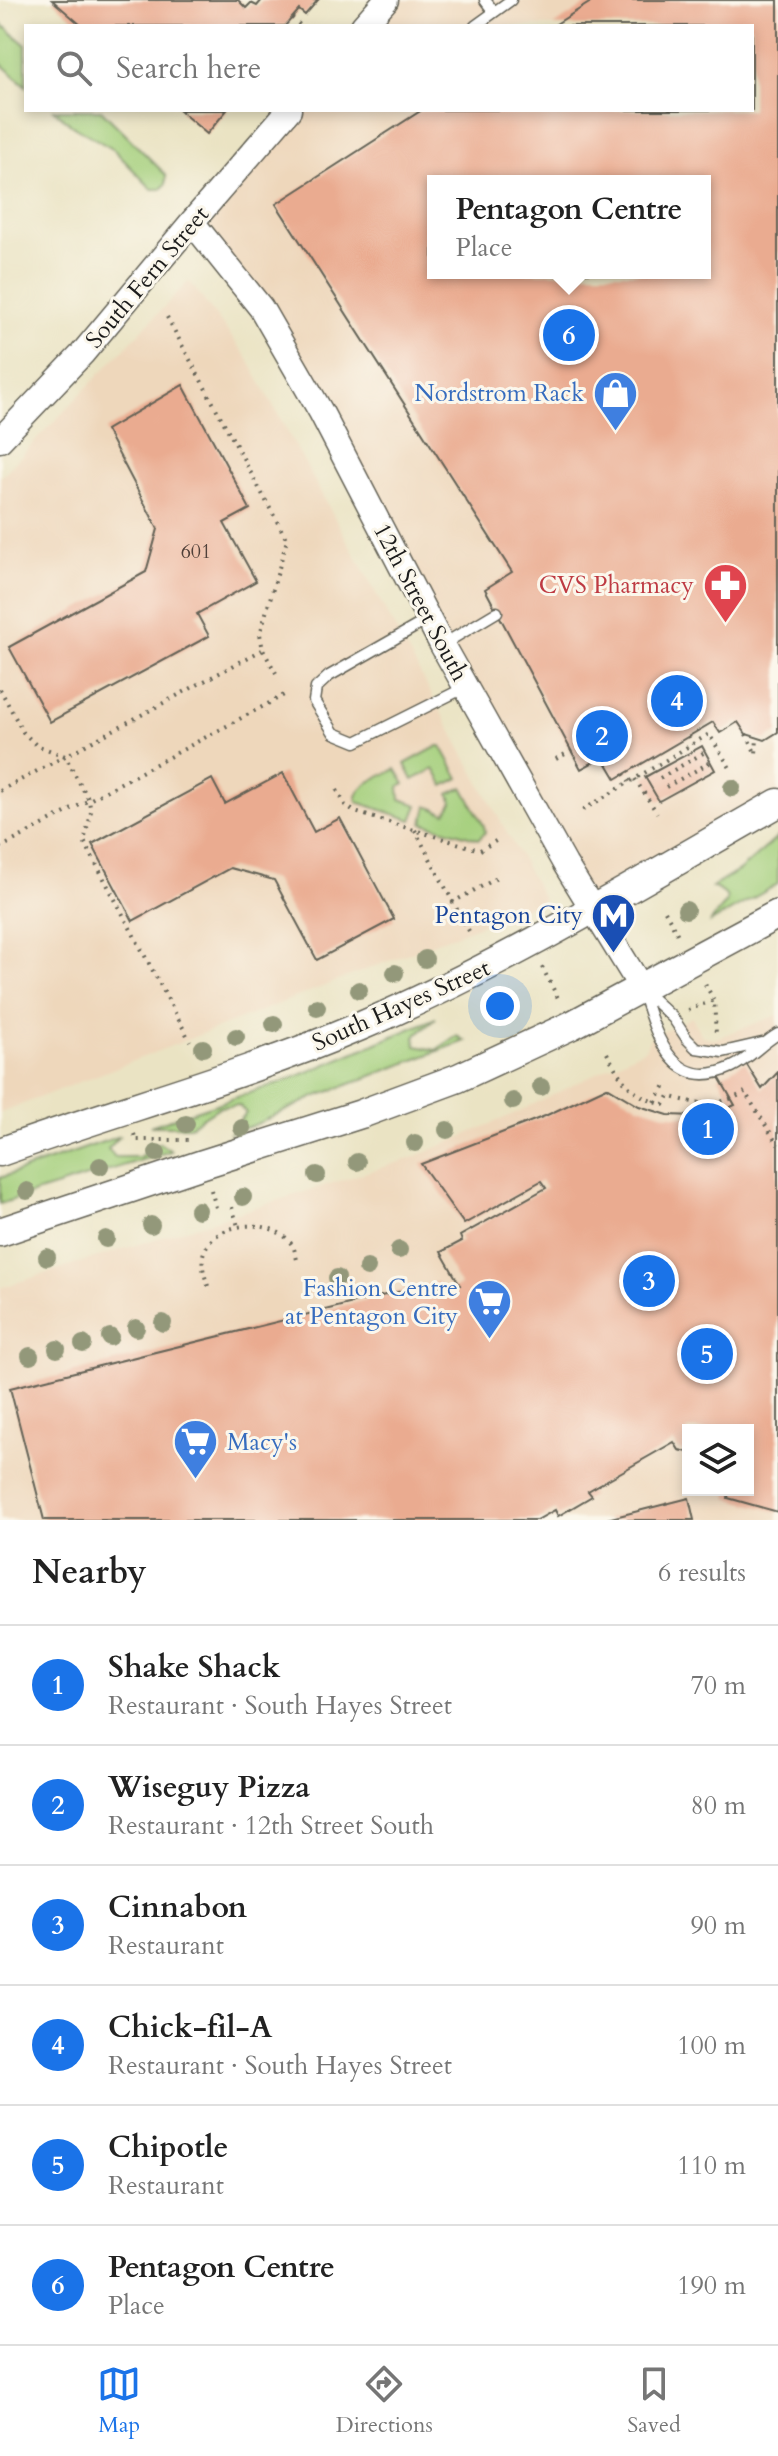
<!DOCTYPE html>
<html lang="en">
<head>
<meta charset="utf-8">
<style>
	:root { --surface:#fff; --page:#f6f6f6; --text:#222; --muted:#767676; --line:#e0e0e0; --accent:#1a73e8 }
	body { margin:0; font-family:Cardo,serif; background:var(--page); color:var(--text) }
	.controls { position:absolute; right:24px; bottom:24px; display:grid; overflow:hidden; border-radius:0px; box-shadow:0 4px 12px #0003 }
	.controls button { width:72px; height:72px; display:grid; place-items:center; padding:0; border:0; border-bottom:2px solid var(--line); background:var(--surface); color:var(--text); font:40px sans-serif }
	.you { position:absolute; left:500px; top:1006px; width:28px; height:28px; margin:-20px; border:6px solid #fff; border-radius:50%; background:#1a73e8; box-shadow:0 0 0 12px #1a73e833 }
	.badge { display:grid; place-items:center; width:52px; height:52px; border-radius:50%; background:var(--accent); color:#fff; font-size:26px; font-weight:700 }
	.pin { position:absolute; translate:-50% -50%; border:4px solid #fff; box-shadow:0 2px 8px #0006 }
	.popup { position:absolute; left:427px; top:175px; width:284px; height:104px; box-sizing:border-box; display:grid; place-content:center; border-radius:0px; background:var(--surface); filter:drop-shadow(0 2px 6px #0005); font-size:26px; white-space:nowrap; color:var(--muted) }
	.popup b { font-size:30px; color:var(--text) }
	.popup::after { content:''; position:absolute; left:50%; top:100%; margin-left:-16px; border:16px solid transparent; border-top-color:var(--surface) }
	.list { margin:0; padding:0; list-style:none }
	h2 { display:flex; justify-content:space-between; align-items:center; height:104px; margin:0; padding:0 32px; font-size:34px }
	h2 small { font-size:26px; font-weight:400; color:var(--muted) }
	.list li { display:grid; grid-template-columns:52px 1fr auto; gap:24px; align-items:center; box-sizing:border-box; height:120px; padding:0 32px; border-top:2px solid var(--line) }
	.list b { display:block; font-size:30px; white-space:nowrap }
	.list p { margin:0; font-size:26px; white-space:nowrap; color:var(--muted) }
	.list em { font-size:26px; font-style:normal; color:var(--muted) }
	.icon { flex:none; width:44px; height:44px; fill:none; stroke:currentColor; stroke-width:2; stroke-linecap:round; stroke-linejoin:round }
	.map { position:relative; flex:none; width:778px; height:1520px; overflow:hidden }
	.search { position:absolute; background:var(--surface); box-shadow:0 4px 12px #0003; left:24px; right:24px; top:24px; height:88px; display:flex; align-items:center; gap:20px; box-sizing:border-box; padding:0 28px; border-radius:0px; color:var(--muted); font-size:30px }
	.sheet { height:824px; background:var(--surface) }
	nav { display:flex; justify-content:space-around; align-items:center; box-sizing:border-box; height:112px; border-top:2px solid var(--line); background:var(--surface); font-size:22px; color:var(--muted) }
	nav a { display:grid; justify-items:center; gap:4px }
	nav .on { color:var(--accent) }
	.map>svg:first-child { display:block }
	.built { fill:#eed7bb; fill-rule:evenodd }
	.green { fill:#a4cf7c; stroke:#60764c; stroke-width:2 }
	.building { fill:#eaab90; fill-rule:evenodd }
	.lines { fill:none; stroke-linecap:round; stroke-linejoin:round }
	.service-casing { stroke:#646256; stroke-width:13 }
	.tertiary-casing { stroke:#646256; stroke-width:27 }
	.secondary-casing { stroke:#646256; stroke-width:31 }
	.path { stroke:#646256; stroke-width:4; stroke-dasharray:2 6; stroke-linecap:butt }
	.service { stroke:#fff; stroke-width:10 }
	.tertiary { stroke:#fff; stroke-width:24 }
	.secondary { stroke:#fff; stroke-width:28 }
	.tree { fill:#93987a }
	.labels { text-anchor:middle; stroke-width:6; stroke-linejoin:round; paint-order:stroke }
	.number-label { font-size:20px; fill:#504039 }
	.street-label { font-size:24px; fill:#1c1c1c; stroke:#fbf7ec }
	.shop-label { font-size:24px; fill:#366cbe; stroke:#fbf7ec; text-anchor:end }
	.health-label { font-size:24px; fill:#be3a42; stroke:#fbf7ec; text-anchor:end }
	.transit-label { font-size:24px; fill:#164399; stroke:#fbf7ec; text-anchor:end }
</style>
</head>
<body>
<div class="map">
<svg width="778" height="1520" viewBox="0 0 778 1520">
	<rect width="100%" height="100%" fill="#fbf7ec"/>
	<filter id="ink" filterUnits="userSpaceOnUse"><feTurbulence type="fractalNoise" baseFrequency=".0125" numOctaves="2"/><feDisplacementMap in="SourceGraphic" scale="16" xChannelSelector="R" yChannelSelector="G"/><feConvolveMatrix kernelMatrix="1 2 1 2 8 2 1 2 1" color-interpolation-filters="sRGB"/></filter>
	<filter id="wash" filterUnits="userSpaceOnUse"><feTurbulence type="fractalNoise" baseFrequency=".006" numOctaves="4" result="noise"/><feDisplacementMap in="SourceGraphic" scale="32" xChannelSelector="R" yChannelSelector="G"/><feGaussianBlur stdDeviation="1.8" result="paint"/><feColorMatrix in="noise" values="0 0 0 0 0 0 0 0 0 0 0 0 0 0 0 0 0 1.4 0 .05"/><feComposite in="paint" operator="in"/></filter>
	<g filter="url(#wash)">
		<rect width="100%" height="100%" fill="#eae3c3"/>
		<!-- built -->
		<path class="built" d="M386 0H778V803L592 910 321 412 192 222 289 110H752V26H363ZM433 181H705V273H433Z
			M189 281 246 356 544 900 0 1113V478Z
			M778 1015V1520H0V1288L415 1157 516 1113 585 1079 645 1049 650 1038 692 1017 702 1036 714 1039ZM688 1430H748V1490H688Z"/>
		<!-- green -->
		<path class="green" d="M0 23 26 45V86L0 63Z
			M54 110H101L166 175V184L161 189H152L114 150 70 124Z
			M438 746H441L459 778 444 786 434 769 413 780 405 764Z
			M396 769 405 784 399 787 400 799 418 805 412 820 357 802C354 784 382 776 396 769Z
			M463 787 484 826 485 832 479 839 423 823 427 806 446 813 453 802 449 794Z
			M778 837V884L711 922C720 904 742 900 712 887L740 870Z
			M436 1018 415 1036 416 1046 436 1050 457 1036 465 1041 315 1097 252 1126 231 1132 246 1113 239 1105 219 1107 190 1126H150L291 1079Z
			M120 1136 108 1149 115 1157H139L159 1143 171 1151 0 1204V1178Z"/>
		<g id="blocks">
			<!-- building -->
			<path class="building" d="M52 0H238L246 8 251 3 257 6 262 0H318L305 15 299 10 285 26H82Z
				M594 0H778V732L765 740 746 734 738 722 720 733 713 722 616 779 603 757 581 769 485 589 512 572 276 204 422 110H752V26H553ZM433 181H705V273H433Z
				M179 110H227L207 134Z
				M183 385 250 509 224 523 256 581 197 614 209 636 50 722 9 647 146 572 158 529 106 430Z
				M702 746 715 770 659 801 645 777Z
				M283 773 314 832 340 818 394 919 317 960 274 880 230 868 133 921 92 844 212 779 225 804Z
				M745 1062 762 1089 778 1072V1512L728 1498 729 1490H748V1430H688V1452L679 1450 674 1442 588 1491 592 1496 558 1516 555 1510 537 1520H44L10 1388 438 1282 443 1294 460 1285 441 1252 462 1241 460 1236 546 1188 541 1181 464 1224 421 1164 545 1116 607 1087 639 1106 668 1115 696 1116 717 1113 735 1105 719 1077Z
				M689 1498 694 1520H607V1519Z"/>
		</g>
	</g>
	<g filter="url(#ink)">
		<use href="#blocks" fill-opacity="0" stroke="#646256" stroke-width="2"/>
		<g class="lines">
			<defs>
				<path id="service" d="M485 0 494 12
					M475 26 511 0
					M429 619 329 676 316 688 314 701 334 733 356 742 464 688
					M442 645 497 612
					M642 989 673 1018 687 1039 696 1048 723 1052 762 1043
					M642 991C656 1034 672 1095 732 1067 749 1059 761 1044 778 1034"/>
				<path id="tertiary" d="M363 26 386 0
					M192 222 261 308 321 412 442 645 565 864 642 989
					M0 440 82 354 192 222 289 110"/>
				<path id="secondary" d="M0 1152C120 1109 244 1076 361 1026 506 964 641 881 778 803
					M0 1232 203 1164 361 1114 458 1078 572 1025 778 914"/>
			</defs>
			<!-- service casing -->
			<use href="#service" class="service-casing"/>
			<!-- tertiary casing -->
			<use href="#tertiary" class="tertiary-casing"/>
			<!-- secondary casing -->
			<use href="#secondary" class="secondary-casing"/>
			<!-- path -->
			<path class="path" d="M292 18 301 26
				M167 317 287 540 260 634 263 650 276 673
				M0 689 23 732 36 745 65 756 89 800 91 814 84 841 190 1041
				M746 734 756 754 757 738
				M689 736 693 744
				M556 759 571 751
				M624 774 629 782
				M660 778 705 752
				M635 779 657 813
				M666 787 711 762
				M337 790 345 805 355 812 480 850 499 839
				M0 791 262 650
				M583 810 709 734 732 771
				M415 830 453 902
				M0 848 286 694
				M665 911 679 937
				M469 931 453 902 497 878
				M542 967 559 1000
				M705 984 714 1000 716 1035
				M688 1010 714 1000
				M607 1053C623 1083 630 1095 664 1105L669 1096C696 1105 720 1107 745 1092
				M748 1097 778 1145
				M655 1102 667 1082
				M134 1134 136 1140H188
				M211 1190 217 1211
				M232 1207 238 1226
				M208 1286C205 1277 201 1265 203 1255 212 1220 274 1216 292 1245 295 1249 296 1257 298 1263"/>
			<!-- service -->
			<use href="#service" class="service"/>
			<!-- tertiary -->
			<use href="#tertiary" class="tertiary"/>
			<!-- secondary -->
			<use href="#secondary" class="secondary"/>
		</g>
		<!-- trees -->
		<g class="tree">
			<circle cx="732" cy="788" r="9"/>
			<circle cx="686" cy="910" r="9"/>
			<circle cx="425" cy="959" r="9"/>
			<circle cx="395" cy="973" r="9"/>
			<circle cx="359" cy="990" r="9"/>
			<circle cx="317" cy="1007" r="9"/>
			<circle cx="274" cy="1024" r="9"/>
			<circle cx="236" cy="1037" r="9"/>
			<circle cx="203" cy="1048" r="9"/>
			<circle cx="541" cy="1087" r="9"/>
			<circle cx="513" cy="1101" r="9"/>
			<circle cx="186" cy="1124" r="9"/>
			<circle cx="242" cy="1128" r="9"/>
			<circle cx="447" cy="1130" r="9"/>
			<circle cx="415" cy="1143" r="9"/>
			<circle cx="157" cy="1153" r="9"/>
			<circle cx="357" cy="1162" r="9"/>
			<circle cx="100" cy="1166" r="9"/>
			<circle cx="317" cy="1175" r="9"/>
			<circle cx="27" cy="1191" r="9"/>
			<circle cx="243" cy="1197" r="9"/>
			<circle cx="198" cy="1210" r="9"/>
			<circle cx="151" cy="1225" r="9"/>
			<circle cx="106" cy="1239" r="9"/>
			<circle cx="399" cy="1250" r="9"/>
			<circle cx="47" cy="1257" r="9"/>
			<circle cx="367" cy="1268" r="9"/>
			<circle cx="337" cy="1278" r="9"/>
			<circle cx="163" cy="1323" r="9"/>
			<circle cx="136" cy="1328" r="9"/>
			<circle cx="110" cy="1337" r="9"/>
			<circle cx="83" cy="1344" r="9"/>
			<circle cx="57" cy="1349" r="9"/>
			<circle cx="30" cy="1356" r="9"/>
		</g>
	</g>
	<!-- icons -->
	<defs>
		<symbol id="shop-pin" viewBox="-11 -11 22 30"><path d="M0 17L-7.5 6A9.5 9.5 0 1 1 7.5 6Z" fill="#3f7fe0" stroke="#fbf7ec"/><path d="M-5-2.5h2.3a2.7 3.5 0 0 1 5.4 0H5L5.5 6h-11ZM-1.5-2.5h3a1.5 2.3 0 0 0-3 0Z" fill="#fff"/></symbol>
		<symbol id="pharmacy-pin" viewBox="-11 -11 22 30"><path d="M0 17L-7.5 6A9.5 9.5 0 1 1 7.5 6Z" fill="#e0444e" stroke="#fbf7ec"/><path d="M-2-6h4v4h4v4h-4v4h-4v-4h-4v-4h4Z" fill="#fff"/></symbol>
		<symbol id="metro-pin" viewBox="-11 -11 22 30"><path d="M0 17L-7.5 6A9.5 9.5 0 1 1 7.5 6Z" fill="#1a4fb4" stroke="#fbf7ec"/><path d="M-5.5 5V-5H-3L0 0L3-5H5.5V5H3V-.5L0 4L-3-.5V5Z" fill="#fff"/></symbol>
		<symbol id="supermarket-pin" viewBox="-11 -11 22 30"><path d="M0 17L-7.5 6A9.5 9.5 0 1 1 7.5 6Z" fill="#3f7fe0" stroke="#fbf7ec"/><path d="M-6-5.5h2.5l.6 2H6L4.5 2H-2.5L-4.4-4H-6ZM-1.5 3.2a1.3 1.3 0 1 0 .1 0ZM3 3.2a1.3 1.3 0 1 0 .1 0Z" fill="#fff"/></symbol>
	</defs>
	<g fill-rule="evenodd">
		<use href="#shop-pin" x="590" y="368" width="51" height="69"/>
		<use href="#pharmacy-pin" x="700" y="560" width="51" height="69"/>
		<use href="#metro-pin" x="588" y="890" width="51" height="69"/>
		<use href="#supermarket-pin" x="464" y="1276" width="51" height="69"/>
		<use href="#supermarket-pin" x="170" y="1416" width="51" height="69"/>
	</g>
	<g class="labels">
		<!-- number labels -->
		<g class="number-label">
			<text x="196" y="558">601</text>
		</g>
		<!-- street labels -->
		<g class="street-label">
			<text transform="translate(147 277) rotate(-50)" y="8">South Fern Street</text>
			<text transform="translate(421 602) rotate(62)" y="8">12th Street South</text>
			<text transform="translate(401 1005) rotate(-24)" y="8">South Hayes Street</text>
		</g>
		<!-- shop labels -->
		<g class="shop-label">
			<text x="584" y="401">Nordstrom Rack</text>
			<text x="458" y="1296">Fashion Centre<tspan x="458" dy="28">at Pentagon City</tspan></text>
			<text x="227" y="1450" text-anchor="start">Macy's</text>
		</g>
		<!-- health labels -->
		<g class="health-label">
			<text x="694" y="593">CVS Pharmacy</text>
		</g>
		<!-- transit labels -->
		<g class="transit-label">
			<text x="583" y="923">Pentagon City</text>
		</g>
	</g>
</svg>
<div class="controls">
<button><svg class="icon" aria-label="layers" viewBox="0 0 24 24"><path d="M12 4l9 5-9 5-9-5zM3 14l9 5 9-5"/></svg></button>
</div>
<div class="you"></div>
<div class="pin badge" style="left:708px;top:1129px">1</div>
<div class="pin badge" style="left:602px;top:736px">2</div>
<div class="pin badge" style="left:649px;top:1281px">3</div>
<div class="pin badge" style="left:677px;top:701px">4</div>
<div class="pin badge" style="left:707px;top:1354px">5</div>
<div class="pin badge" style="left:569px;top:335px">6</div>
<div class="popup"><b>Pentagon Centre</b>Place</div>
<div class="search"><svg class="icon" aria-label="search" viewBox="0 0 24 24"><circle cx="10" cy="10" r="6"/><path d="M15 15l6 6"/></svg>Search here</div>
</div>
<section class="sheet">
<h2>Nearby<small>6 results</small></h2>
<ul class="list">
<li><span class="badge">1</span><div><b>Shake Shack</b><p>Restaurant · South Hayes Street</p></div><em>70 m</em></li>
<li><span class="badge">2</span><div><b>Wiseguy Pizza</b><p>Restaurant · 12th Street South</p></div><em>80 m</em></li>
<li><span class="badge">3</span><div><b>Cinnabon</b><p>Restaurant</p></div><em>90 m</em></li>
<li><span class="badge">4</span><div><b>Chick-fil-A</b><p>Restaurant · South Hayes Street</p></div><em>100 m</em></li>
<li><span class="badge">5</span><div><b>Chipotle</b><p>Restaurant</p></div><em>110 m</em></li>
<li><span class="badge">6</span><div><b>Pentagon Centre</b><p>Place</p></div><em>190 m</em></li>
</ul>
</section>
<nav>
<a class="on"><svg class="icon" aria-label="map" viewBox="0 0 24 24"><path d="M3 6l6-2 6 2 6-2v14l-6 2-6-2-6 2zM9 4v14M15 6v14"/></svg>Map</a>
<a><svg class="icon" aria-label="directions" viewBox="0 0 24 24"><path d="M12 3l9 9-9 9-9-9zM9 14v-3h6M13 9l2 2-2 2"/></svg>Directions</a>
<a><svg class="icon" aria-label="saved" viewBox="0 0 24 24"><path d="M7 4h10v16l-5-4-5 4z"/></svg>Saved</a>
</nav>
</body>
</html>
